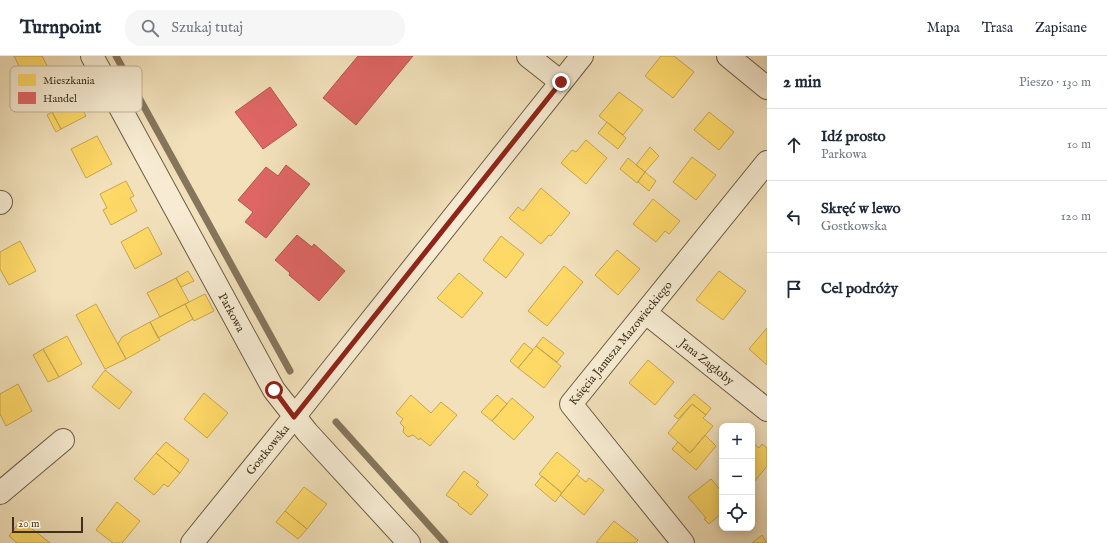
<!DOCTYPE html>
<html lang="pl">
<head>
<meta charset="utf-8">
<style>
	:root { --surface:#fff; --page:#f6f6f7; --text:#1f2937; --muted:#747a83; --line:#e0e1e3 }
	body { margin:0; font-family:"IM FELL English",serif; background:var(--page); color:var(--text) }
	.controls { position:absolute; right:12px; bottom:12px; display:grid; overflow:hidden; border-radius:8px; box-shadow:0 2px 10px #0003 }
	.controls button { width:36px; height:36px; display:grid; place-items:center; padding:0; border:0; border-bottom:1px solid var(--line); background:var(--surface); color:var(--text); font:20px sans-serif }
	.scale { position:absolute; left:12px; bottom:10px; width:71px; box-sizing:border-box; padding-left:4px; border:2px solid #3e301b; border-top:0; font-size:11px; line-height:14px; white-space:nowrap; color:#3e301b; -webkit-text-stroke:3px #f7ecd3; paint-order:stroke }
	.stop { position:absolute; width:12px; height:12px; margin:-9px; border:3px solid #8f2418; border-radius:50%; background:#fff }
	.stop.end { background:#8f2418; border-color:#fff; box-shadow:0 1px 4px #0008 }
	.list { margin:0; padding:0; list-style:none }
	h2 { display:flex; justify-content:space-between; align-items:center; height:52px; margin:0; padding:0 16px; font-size:17px }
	h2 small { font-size:13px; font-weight:400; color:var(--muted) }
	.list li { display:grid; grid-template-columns:26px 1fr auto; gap:12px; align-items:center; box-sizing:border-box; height:72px; padding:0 16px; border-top:1px solid var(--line) }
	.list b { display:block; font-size:15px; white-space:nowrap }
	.list p { margin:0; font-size:13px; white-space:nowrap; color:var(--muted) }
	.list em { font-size:13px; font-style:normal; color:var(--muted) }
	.icon { flex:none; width:22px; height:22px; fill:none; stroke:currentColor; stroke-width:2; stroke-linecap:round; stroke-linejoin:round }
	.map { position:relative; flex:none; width:767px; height:487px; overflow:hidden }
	header { display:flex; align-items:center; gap:24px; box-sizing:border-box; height:56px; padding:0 20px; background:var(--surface); border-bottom:1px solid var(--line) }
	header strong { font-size:19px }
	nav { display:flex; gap:22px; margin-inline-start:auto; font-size:14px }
	.search { width:280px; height:36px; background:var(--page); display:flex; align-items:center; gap:10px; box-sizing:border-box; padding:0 14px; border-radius:16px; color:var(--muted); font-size:15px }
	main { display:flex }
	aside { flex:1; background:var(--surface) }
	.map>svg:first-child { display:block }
	.homes { fill:#ffd966; stroke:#c5a650 }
	.shops { fill:#e06666; stroke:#af5650 }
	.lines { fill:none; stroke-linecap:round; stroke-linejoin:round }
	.stream { stroke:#85765b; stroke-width:7 }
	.minor-casing { stroke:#6b5c43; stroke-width:24 }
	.minor { stroke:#f7ecd3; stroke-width:22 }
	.route { stroke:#8f2418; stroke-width:5 }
	.labels { text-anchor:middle; stroke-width:4; stroke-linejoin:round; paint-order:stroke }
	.street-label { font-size:12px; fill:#3e301b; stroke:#f7ecd3 }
	.key { fill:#f7ecd3; stroke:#c0b49c; stroke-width:1 }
	.key-label { font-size:11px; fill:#3e301b }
</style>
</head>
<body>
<header>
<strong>Turnpoint</strong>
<div class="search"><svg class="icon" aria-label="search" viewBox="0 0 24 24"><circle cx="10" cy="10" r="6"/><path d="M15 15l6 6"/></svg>Szukaj tutaj</div>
<nav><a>Mapa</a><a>Trasa</a><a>Zapisane</a></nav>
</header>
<main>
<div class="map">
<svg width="767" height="487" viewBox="0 0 767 487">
	<rect width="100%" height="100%" fill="#f2e1bb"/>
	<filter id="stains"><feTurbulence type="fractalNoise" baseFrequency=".005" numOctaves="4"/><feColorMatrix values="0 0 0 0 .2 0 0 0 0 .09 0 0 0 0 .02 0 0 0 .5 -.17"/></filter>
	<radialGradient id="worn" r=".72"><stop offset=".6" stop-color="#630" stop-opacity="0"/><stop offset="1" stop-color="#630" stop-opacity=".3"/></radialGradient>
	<!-- homes -->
	<path class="homes" d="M14 0H42L51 17 24 30 17 16 21 14Z
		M661 0H674L694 16 673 42 645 20Z
		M71 32 86 60 61 73 46 45Z
		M619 36 643 54 623 79 599 60Z
		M52 56 61 73 56 76 47 59Z
		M709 56 734 76 719 94 694 74Z
		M607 66 626 82 618 93 598 77Z
		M97 80 112 108 86 122 71 93Z
		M586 84 607 102 586 128 561 107 572 94 576 96Z
		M650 91 659 100 645 116 636 109Z
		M692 101 716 119 696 144 673 126Z
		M628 102 645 116 637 127 620 113Z
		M645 116 656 125 649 135 638 126Z
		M126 125 134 140 130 142 137 155 111 169 103 154 107 152 100 138Z
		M541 132 570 157 551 180 549 179 541 188 509 162 518 151 523 155Z
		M653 143 680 165 669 178 665 175 656 186 633 168Z
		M148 171 162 198 135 213 121 186Z
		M501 180 524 198 506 222 483 204Z
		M20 185 36 215 9 229 0 213V196Z
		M617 194 640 213 618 239 595 219Z
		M564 210 583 226 547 270 528 255Z
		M188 215 194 225 181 231 176 222Z
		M719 215 746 235 723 264 696 244Z
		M459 217 483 237 462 262 437 242Z
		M176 222 189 246 160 261 147 237Z
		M205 238 214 255 194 265 185 248Z
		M96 248 126 303 105 313 76 259Z
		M185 248 193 263 158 282 150 266Z
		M150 266 160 284 126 303 118 288 122 281Z
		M767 272V309L749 293Z
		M67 280 82 308 59 321 43 293Z
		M543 281 564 297 557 306 536 290Z
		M524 287 533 294 518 312 510 305Z
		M536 290 561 310 544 332 518 312Z
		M43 293 59 321 48 326 33 299Z
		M648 304 674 326 655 349 629 327Z
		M105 314 132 336 119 353 92 331Z
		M18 328 32 355 6 370 0 358V338Z
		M204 337 228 357 207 382 184 363Z
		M694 338 711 352 706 359 692 348 678 363 674 360Z
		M411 339 431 357 441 346 457 359 430 390 420 382 419 384 413 379 408 381 403 376 404 371 400 367 403 363 396 357Z
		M497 339 507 348 492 365 481 356Z
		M512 342 534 361 514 384 492 365Z
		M692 348 706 359 703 362 713 370 690 397 668 377Z
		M705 379 716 390 696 414 672 393 678 386 690 397Z
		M166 386 189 404 180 417 156 397Z
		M752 386 759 392 762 388 767 392V410L754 426 752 424Z
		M557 396 580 415 562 437 539 418Z
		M156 397 180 417 168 431 164 428 154 439 134 423Z
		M464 415 479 426 476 429 488 439 471 459 458 449 459 448 446 439Z
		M577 419 586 426 589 422 604 434 584 459 560 439Z
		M542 420 562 437 555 446 535 429Z
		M711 423 722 436V457L709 468 704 463 706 462 688 441Z
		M304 431 327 448 307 473 285 455Z
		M117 446 140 465 122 487H113L96 474Z
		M285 455 307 473 298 483 276 466Z
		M21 464 50 487H17L9 480Z
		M614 465 638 484 635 487H596Z
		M762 479 767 487H752Z"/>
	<!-- shops -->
	<path class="shops" d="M358 0H413L356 69 323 42Z
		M270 31 297 69 263 93 235 56Z
		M286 109 310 128 266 182 245 166 253 156 238 144 266 111 278 120Z
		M297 179 312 191 314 188 345 215 319 245 289 219 290 217 275 204Z"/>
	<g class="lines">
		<!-- stream -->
		<path class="stream" d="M116 0 290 315
			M336 366 445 487"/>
		<defs>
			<g id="minor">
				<path id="s1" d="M92 0 274 334 307 376 409 487"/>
				<path d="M528 0 561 26"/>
				<path d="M728 0 767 32"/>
				<path d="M0 147 1 146"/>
				<path id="s2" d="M646 257 767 354"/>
				<path d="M0 437 63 384"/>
				<path id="s3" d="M192 487 294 361 582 0"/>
				<path id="s4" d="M683 487 571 348 767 106"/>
			</g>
		</defs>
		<!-- minor casing -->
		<use href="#minor" class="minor-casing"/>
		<!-- minor -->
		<use href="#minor" class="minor"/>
	</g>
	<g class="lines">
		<!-- route -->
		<path class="route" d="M274 334 294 361 561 26"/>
	</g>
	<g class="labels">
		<!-- street labels -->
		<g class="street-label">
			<text dy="4" stroke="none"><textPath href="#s1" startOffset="292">Parkowa</textPath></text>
			<text dy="4" stroke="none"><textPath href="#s4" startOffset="257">Księcia Janusza Mazowieckiego</textPath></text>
			<text dy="4" stroke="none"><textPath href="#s2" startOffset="78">Jana Zagłoby</textPath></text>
			<text dy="4" stroke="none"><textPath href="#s3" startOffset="120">Gostkowska</textPath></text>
		</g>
	</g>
	<!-- legend -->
	<rect x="10" y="10" width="132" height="46" rx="6" class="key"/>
	<rect x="18" y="18" width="18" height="12" fill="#ffd966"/>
	<rect x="18" y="36" width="18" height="12" fill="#e06666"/>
	<g class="key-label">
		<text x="43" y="28">Mieszkania</text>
		<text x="43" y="46">Handel</text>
	</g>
	<rect width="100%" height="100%" filter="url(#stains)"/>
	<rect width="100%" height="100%" fill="url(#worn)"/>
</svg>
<div class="controls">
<button>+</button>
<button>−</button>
<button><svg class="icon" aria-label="locate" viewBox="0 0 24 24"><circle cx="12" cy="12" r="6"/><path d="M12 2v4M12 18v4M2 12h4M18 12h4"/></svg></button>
</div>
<div class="scale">20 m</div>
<div class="stop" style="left:274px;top:334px"></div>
<div class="stop end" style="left:561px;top:26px"></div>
</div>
<aside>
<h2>2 min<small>Pieszo · 130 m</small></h2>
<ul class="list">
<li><svg class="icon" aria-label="ahead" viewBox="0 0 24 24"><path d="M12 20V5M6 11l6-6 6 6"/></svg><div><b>Idź prosto</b><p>Parkowa</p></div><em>10 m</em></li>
<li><svg class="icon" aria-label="left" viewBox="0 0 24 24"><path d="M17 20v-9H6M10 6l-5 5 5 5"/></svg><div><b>Skręć w lewo</b><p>Gostkowska</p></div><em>120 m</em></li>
<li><svg class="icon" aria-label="arrive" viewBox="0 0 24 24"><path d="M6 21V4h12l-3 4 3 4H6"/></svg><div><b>Cel podróży</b></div></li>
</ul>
</aside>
</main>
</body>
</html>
